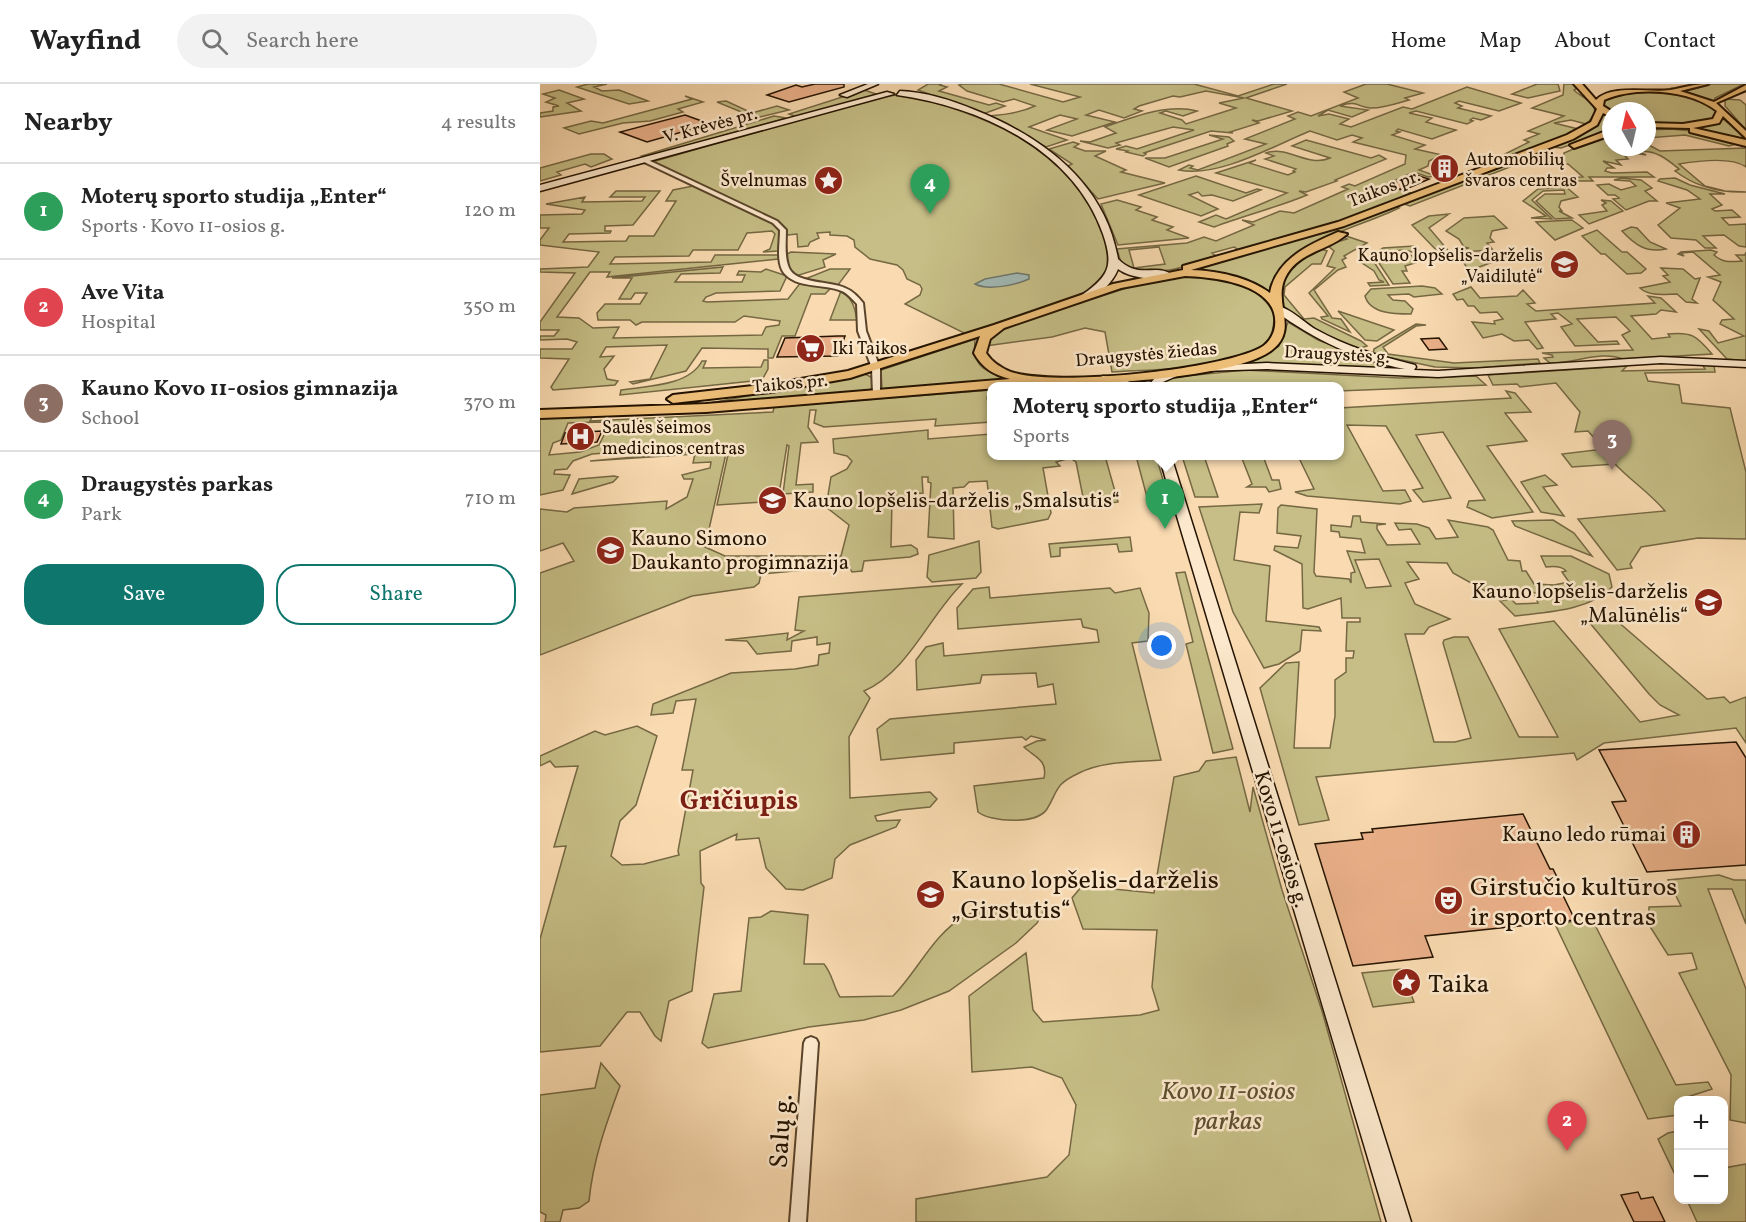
<!DOCTYPE html>
<html lang="en">
<head>
<meta charset="utf-8">
<style>
	:root { --surface:#fff; --page:#f2f2f2; --text:#222; --muted:#767676; --line:#e0e0e0; --accent:#0f766e }
	body { margin:0; font-family:Vollkorn,serif; background:var(--page); color:var(--text) }
	.controls { position:absolute; right:18px; bottom:18px; display:grid; overflow:hidden; border-radius:12px; box-shadow:0 3px 15px #0003 }
	.controls button { width:54px; height:54px; display:grid; place-items:center; padding:0; border:0; border-bottom:2px solid var(--line); background:var(--surface); color:var(--text); font:30px sans-serif }
	.compass { position:absolute; left:1062px; top:18px; width:54px; height:54px; border-radius:50%; background:var(--surface); box-shadow:0 3px 15px #0003; rotate:352deg }
	.you { position:absolute; left:622px; top:562px; width:21px; height:21px; margin:-15px; border:4px solid #fff; border-radius:50%; background:#1a73e8; box-shadow:0 0 0 9px #1a73e833 }
	.badge { display:grid; place-items:center; width:39px; height:39px; border-radius:50%; background:var(--accent); color:#fff; font-size:20px; font-weight:700 }
	.pin { position:absolute; translate:-50% -50px; filter:drop-shadow(0 2px 3px #0008) }
	.pin::after { content:''; position:absolute; top:32px; width:21px; height:18px; background:inherit; clip-path:polygon(0 0,100% 0,50% 100%) }
	.popup { position:absolute; left:447px; top:298px; width:357px; height:78px; box-sizing:border-box; display:grid; place-content:center; border-radius:12px; background:var(--surface); filter:drop-shadow(0 2px 4px #0005); font-size:20px; white-space:nowrap; color:var(--muted) }
	.popup b { font-size:22px; color:var(--text) }
	.popup::after { content:''; position:absolute; left:50%; top:100%; margin-left:-12px; border:12px solid transparent; border-top-color:var(--surface) }
	.list { margin:0; padding:0; list-style:none }
	h2 { display:flex; justify-content:space-between; align-items:center; height:78px; margin:0; padding:0 24px; font-size:26px }
	h2 small { font-size:20px; font-weight:400; color:var(--muted) }
	.list li { display:grid; grid-template-columns:39px 1fr auto; gap:18px; align-items:center; box-sizing:border-box; height:96px; padding:0 24px; border-top:2px solid var(--line) }
	.list b { display:block; font-size:22px; white-space:nowrap }
	.list p { margin:0; font-size:20px; white-space:nowrap; color:var(--muted) }
	.list em { font-size:20px; font-style:normal; color:var(--muted) }
	.actions { display:flex; gap:12px; padding:18px 24px }
	.actions a { flex:1; padding:14px 0; border:2px solid var(--accent); border-radius:24px; text-align:center; font-size:21px; color:var(--accent) }
	.actions .main { background:var(--accent); color:#fff }
	.icon { flex:none; width:33px; height:33px; fill:none; stroke:currentColor; stroke-width:2; stroke-linecap:round; stroke-linejoin:round }
	.map { position:relative; flex:none; width:1206px; height:1138px; overflow:hidden }
	header { display:flex; align-items:center; gap:36px; box-sizing:border-box; height:84px; padding:0 30px; background:var(--surface); border-bottom:2px solid var(--line) }
	header strong { font-size:28px }
	nav { display:flex; gap:33px; margin-inline-start:auto; font-size:21px }
	.search { width:420px; height:54px; background:var(--page); display:flex; align-items:center; gap:15px; box-sizing:border-box; padding:0 21px; border-radius:33px; color:var(--muted); font-size:22px }
	main { display:flex }
	aside { flex:1; background:var(--surface) }
	.map>svg:first-child { display:block }
	.green { fill:#c6be86; stroke:#756843; stroke-width:1.5; fill-rule:evenodd }
	.water { fill:#a1b9b5; stroke:#6f776d; stroke-width:1.5 }
	.building { fill:#ebb18a; stroke:#241300; stroke-width:1.5 }
	.lines { fill:none; stroke-linecap:round; stroke-linejoin:round }
	.minor-casing { stroke:#5a452c; stroke-width:4 }
	.secondary-casing { stroke:#241300; stroke-width:3 }
	.primary-casing { stroke:#241300; stroke-width:4 }
	.minor { fill:#fce8cc; fill-rule:evenodd }
	.secondary { fill:#fce8cc; fill-rule:evenodd }
	.primary { fill:#edbe78; fill-rule:evenodd }
	.labels { text-anchor:middle; stroke-width:5; stroke-linejoin:round; paint-order:stroke }
	.far-street-label { font-size:18px; fill:#241300; stroke:#fce8cc }
	.far-poi-label { font-size:18px; fill:#241300; stroke:#fce8cc; text-anchor:start }
	.poi-label { font-size:21px; fill:#241300; stroke:#fce8cc; text-anchor:start }
	.street-label { font-size:21px; fill:#241300; stroke:#fce8cc }
	.near-poi-label { font-size:26px; fill:#241300; stroke:#fce8cc; text-anchor:start }
	.near-park-label { font-size:26px; font-style:italic; fill:#5d4f2f; stroke:#fce8cc }
	.near-street-label { font-size:26px; fill:#241300; stroke:#fce8cc }
	.district-label { font-size:27px; font-weight:bold; fill:#7a1f14; stroke:#fce8cc }
</style>
</head>
<body>
<header>
<strong>Wayfind</strong>
<div class="search"><svg class="icon" aria-label="search" viewBox="0 0 24 24"><circle cx="10" cy="10" r="6"/><path d="M15 15l6 6"/></svg>Search here</div>
<nav><a>Home</a><a>Map</a><a>About</a><a>Contact</a></nav>
</header>
<main>
<aside>
<h2>Nearby<small>4 results</small></h2>
<ul class="list">
<li><span class="badge" style="background:#2e9e5b">1</span><div><b>Moterų sporto studija „Enter“</b><p>Sports · Kovo 11-osios g.</p></div><em>120 m</em></li>
<li><span class="badge" style="background:#e0444e">2</span><div><b>Ave Vita</b><p>Hospital</p></div><em>350 m</em></li>
<li><span class="badge" style="background:#8d6e63">3</span><div><b>Kauno Kovo 11-osios gimnazija</b><p>School</p></div><em>370 m</em></li>
<li><span class="badge" style="background:#2e9e5b">4</span><div><b>Draugystės parkas</b><p>Park</p></div><em>710 m</em></li>
</ul>
<div class="actions"><a class="main">Save</a><a>Share</a></div>
</aside>
<div class="map">
<svg width="1206" height="1138" viewBox="0 0 1206 1138">
	<rect width="100%" height="100%" fill="#fadbb1"/>
	<filter id="stains"><feTurbulence type="fractalNoise" baseFrequency=".00333" numOctaves="4"/><feColorMatrix values="0 0 0 0 .2 0 0 0 0 .09 0 0 0 0 .02 0 0 0 .5 -.17"/></filter>
	<radialGradient id="worn" r=".72"><stop offset=".6" stop-color="#630" stop-opacity="0"/><stop offset="1" stop-color="#630" stop-opacity=".3"/></radialGradient>
	<!-- green -->
	<path class="green" d="M48 0H67L54 3 62 7 79 6 108 17 89 20 37 3Z
		M388 0H402L400 1 407 3 399 7 449 21 456 19 465 22 443 30 378 6Z
		M423 0H459L523 18 540 13 490 0H654L698 12 734 0H747L706 14 752 27 718 37 712 36 719 39 690 48 693 49 671 47 604 69 606 70 603 72 586 68 588 67 576 65 586 62 597 65 654 46 633 43 576 59 580 61 568 64 540 57 550 58 576 49 565 43C593 33 628 19 657 27L643 32 626 27 620 29 642 36 646 40 696 24 679 19 704 14 666 7 640 13 633 12 599 22 594 25 602 27 584 34 559 26 546 31 575 38 532 52 507 46 537 35 520 31 489 43 527 56 506 63 448 32C463 31 480 29 495 22L474 15 463 18 427 7 419 1Z
		M826 0H847L883 9 865 14 869 16C858 19 841 25 830 24 818 23 817 16 800 22L828 26 812 33 788 26 778 32 789 30 809 35 800 40 811 43 863 23 872 25 927 3 981 19 959 27 919 17 915 19 922 22 918 24 951 32 941 36 933 34 930 36 933 37 927 40 876 27 869 29 892 34 886 38 916 46 892 55 858 45 856 47 860 48 852 51 885 61 875 65 902 71 889 77 888 82 879 86 896 92 888 93 874 88 844 101 875 110C817 132 759 153 699 166L694 163 672 169 676 172C644 184 615 194 582 182L577 165 647 159 664 153 676 157 714 141 702 136 713 138 740 127 754 129 808 105 802 103 809 100 815 102 865 80 866 71 813 58 822 54 812 51 797 56 770 47C733 62 679 94 639 86L649 81 653 82 650 84 658 86 726 60 705 55 755 35 748 32 758 28 771 32 818 14 804 8ZM619 163 625 180 594 184 589 166Z
		M997 0H1018L1020 7 988 14 972 10Z
		M1024 0H1034L1036 5 1034 6C1041 14 1054 15 1055 29L1045 43 1046 40 1031 36 1014 39 1042 46 974 72 965 70 989 58 984 56 999 50 988 47 1024 32 992 24 1023 11Z
		M1172 0H1204L1175 14 1174 19 1139 9Z
		M19 6 44 15 27 19 41 27 0 33V29L13 27V23L19 22 6 18 15 14 3 10Z
		M324 6 339 11 257 33 249 30Z
		M1097 7C1124 8 1157 8 1177 27L1174 35 1152 41 1107 40V27H1071L1063 24 1062 18 1068 13Z
		M362 10C437 28 519 58 555 132 563 148 571 170 569 189L549 206 537 212 426 250 365 220 380 211 382 205 380 201 367 195 363 186 357 181 330 175 315 163 314 156 307 152 290 151V148L277 149 279 154 270 158 268 162 258 163 257 150 248 151 240 139 112 78 330 15Z
		M145 12 163 18 138 25 143 28 110 37 83 39 39 50 24 44 51 37 63 39 152 15Z
		M1185 15 1200 16 1206 21V46L1185 22Z
		M186 17 212 29 237 22 249 26 216 34 177 18Z
		M1062 30 1071 33V47L1021 64 1013 63 1052 44Z
		M234 32 246 34 106 73 102 72Z
		M1183 35 1206 54V58L1149 44 1168 41Z
		M1131 45 1152 47 1200 59 1189 62 1145 51 1107 54V46Z
		M669 51 689 53 694 57 687 60 688 62 629 83 605 74H625L683 55Z
		M1061 53H1071V63H1107V60L1120 67 1206 64V83C1191 72 1157 77 1139 80L1165 102 1185 107 1206 108C1180 109 1156 103 1135 87L1139 85C1128 76 1115 65 1099 68L1106 71 1094 69 1085 72 1088 75 1076 76 1081 81 1063 77 1074 84H1067L1065 87 1072 89 1107 88 1114 93H1049L1053 97H985L1043 93 1028 80H1022L1024 69Z
		M766 56 831 74 839 71 846 75 795 96 797 97 766 108 759 107 767 111C736 124 705 131 674 143L659 138 676 131 686 135 747 109 676 89 716 76 709 79 748 91 755 88 753 87 756 85 725 75 734 72 726 69C748 61 768 84 790 74L752 62Z
		M533 58 539 60 534 63 545 67H566L555 72 586 86 581 88 625 99 558 115 528 82 532 80 509 65Z
		M1001 66 1008 68 870 122 864 120Z
		M51 70H64L72 75 51 83 45 80 17 88 21 91 0 97V84Z
		M656 92 706 109 717 105 721 106 693 117 672 111 662 112 658 108 649 111 678 125 661 132 599 111Z
		M1082 94 1101 96 1112 104 1105 107 1117 117H1109L1086 126 1073 115 1079 114 1075 111H1068L1057 101 1069 100 1081 106 1096 102 1090 97 1074 96Z
		M1135 94 1150 101 1185 110H1170L1182 121 1172 125 1175 127 1192 126 1200 133 1182 134 1189 141 1206 140V163L1199 162 1184 151 1163 152 1176 164H1165L1156 156 1131 154 1118 141 1140 124 1126 119 1160 115 1147 106 1118 97 1120 95Z
		M153 102 233 139 240 148 238 167 223 168 230 165 235 150 232 147 207 149 198 166H153L149 172 75 173 70 180 171 178 175 171H238V175L67 193 70 188H50L17 233 39 234 53 244 79 243 73 254 222 251 226 243 239 241 240 237 204 232 195 238H102L96 241 90 236H58L57 229 65 220H100L107 209H95L91 215H79L92 194H72L183 183 180 189 141 190 135 198H202L205 191H197L199 187 221 188 226 185 247 192 240 207 176 209 166 213 163 217 167 218 248 215 261 198 291 204 285 210H271L255 252H242L233 274H228V265L162 264 146 287 93 300 90 298 110 295 127 261 66 263 60 273 74 272 64 285 67 295 78 297 75 301 13 306 11 303 29 275 0 274V265H32L37 258 27 255 0 256V252H14L19 246H0V238L35 189 0 188V185L48 183 59 168 0 161V156L9 144H0V131L42 130 45 126 6 120 45 113 42 118 102 117 105 113H70L76 107H120L93 141 65 142V147H71L70 149 29 150 23 158 86 157 89 152H114L136 117H126L133 106Z
		M1026 103 1038 113 1021 117 1019 123 1022 127H1019L1032 134 1015 135 996 117 1005 110H1025L1024 106 1003 107 992 116 1012 135 991 134 1006 132 983 117 998 105Z
		M577 116 601 123 596 126 617 133 612 136 633 143 627 146 649 154 578 161 561 120Z
		M1061 116 1071 117 1083 127 1049 140 1039 131 1067 127 1062 121 1066 119Z
		M852 122 859 124C820 144 738 159 729 208L693 192 651 186 779 149Z
		M909 130 889 144 912 171 903 173 872 141 889 132Z
		M954 132 967 144 952 147 950 154 954 158 947 159 953 166 918 168 916 166 929 164 924 163 919 155 906 147 924 134Z
		M1032 136 1043 144 1015 156 996 138Z
		M1091 143 1097 144 1110 158 1126 165C1106 169 1095 161 1082 147Z
		M1057 146 1082 168H1087L1106 185 1101 189 1087 190 1065 170H1061L1042 152Z
		M806 152 827 159 804 172 806 174 802 176 806 183 798 186 774 206 792 234 801 235 810 248 782 235 781 233 788 232 769 209 795 184 787 182 794 167 787 161 807 155 804 153Z
		M874 162 887 176H896C884 178 880 170 869 167 857 165 840 168 834 178L849 201 830 202 828 199 844 198 839 196 834 187 822 179 843 164Z
		M779 164 787 167 781 180H772L745 203 744 211 764 235 774 234 821 257 827 262 818 265 778 249 741 220 738 201 752 182Z
		M1171 166 1177 168 1174 171C1183 179 1190 178 1202 177L1196 171H1205L1206 168V277L1187 275 1159 245 1169 247 1178 259 1204 252 1180 240 1182 236 1194 235 1173 216 1181 198 1168 193 1180 191 1153 168 1141 169 1144 172 1138 170 1141 168Z
		M965 167 968 172 929 187 919 171Z
		M251 168 296 170 283 176 285 183 256 192 246 180 247 170Z
		M867 169 881 177 865 182 867 187H862L870 199 853 200 839 179 848 170Z
		M1121 184 1143 185 1155 195 1160 194 1152 215 1157 219 1146 218 1137 210C1125 210 1110 213 1100 204L1130 198 1123 192 1128 191Z
		M290 185H310L298 201 265 195Z
		M649 191C680 193 719 199 734 230 734 238 734 246 730 253 710 287 608 285 572 288L565 248 545 244 512 253 445 262 448 256 464 242 616 195Z
		M882 202 895 204 902 210 874 213 869 210 848 211 853 216 865 217 873 225 871 230C855 230 830 230 825 212L831 205Z
		M931 203 940 214 977 212 983 206 995 219 987 220 996 227 1115 219 1108 212 1121 214 1136 228 1121 226 1116 230 1091 232 1112 255 1130 253 1128 250C1152 248 1156 251 1172 270L1083 275C1060 266 1034 280 1010 279L1004 274 1013 273 1012 271 1002 269 1093 266 1082 251 1090 247 1076 233 1037 235 1058 258 1077 257 1079 260 1035 262 1021 243 1032 240 1018 229 1011 230 1016 235 985 238 1003 264 997 265 989 256 974 257 962 250 943 254 932 238 955 240 954 237 963 235 957 228 940 229 934 222H928L923 215 917 216 913 210Z
		M301 207C312 213 315 224 317 236H290Z
		M798 227 854 246 837 257 825 256Z
		M748 238 778 256 844 280V285L705 279 727 270 739 262Z
		M876 240 886 241 876 242 843 263 848 270 914 279 998 275 1000 279 937 284 895 283 833 270 834 265Z
		M435 255C433 281 440 285 466 295L342 305 341 286Z
		M224 276H228V285L222 296 80 311 81 306C107 302 149 302 162 277H166L163 284 221 283Z
		M1162 280 1174 282 1175 288 1105 289 1108 297 1139 301 1142 319 1190 324 1206 388V455L1158 454 1101 463 1090 480 1092 484 1077 486 1038 435 1125 427C1110 409 1090 396 1075 380L1032 383 1022 370 1064 365 1048 347 1035 348 1040 328 1016 299 980 303 977 300 953 301 948 291 1087 282 1082 287 1165 285Z
		M705 286 860 294 936 292 946 301 799 307V302H754L752 299 702 302H617L627 294Z
		M325 290 333 294V304L330 306 223 317 170 319Z
		M451 306V312L447 313 451 338 395 342 396 335 284 343 274 339 276 326H270L268 343 278 358 261 359 256 401 273 400V408L243 410 249 362 247 361 239 410 225 411 223 418 177 421 189 366 195 365H187L165 463 185 472H301L309 441 286 423 291 393 307 385 312 377 307 372 294 369 293 355 388 346V355L451 350V372H565L578 418 545 423 536 378 530 374 516 378 520 382 503 384 511 429 508 435 458 445 452 443 447 397 429 398 424 403 413 404 414 455 388 453 391 399 388 398V393H382L383 409 371 410V414L352 416 351 463 371 461 377 465 378 470 370 473 324 477 322 487 312 488 306 477 265 480 264 486 221 490 219 499 214 503 152 512 0 571V489L34 477 23 459 0 467V425L27 428 34 424 127 417 126 425 147 413 153 395H144L142 391 170 384 171 378 153 379 155 370 50 377 172 366 174 361 52 370 33 377 27 385 15 386 14 390 30 391 23 406 0 411V333H52L50 337 233 328 234 323ZM64 338 67 345 59 361 40 368 9 371 13 359 21 356 28 339Z
		M966 307 975 309 991 328 965 329 987 357 947 362 993 428 952 434 927 423 929 417 945 416 903 348 876 351 911 414 883 418 873 406 883 404 846 342 807 341 843 407 865 406 871 417 860 420 767 412 755 408 774 405 758 372H799V324L971 314Z
		M596 372H616L629 416 613 418 607 413Z
		M642 372H664L678 413H655Z
		M701 372H723L732 396H739L741 405 729 408 726 403H707L712 400Z
		M1005 391 1017 401 1003 403 1024 432 1001 428 981 398Z
		M74 392 78 393 73 398 32 410 39 395Z
		M722 420 719 429 700 428 694 476 730 482 726 537 779 543 781 547 762 546 760 567 739 580 724 584 693 528 659 423Z
		M741 421 777 425 774 488 776 492 809 495 811 499V489L815 488 807 467 825 469 821 455 800 453 799 448 791 447V441L811 443 813 432H820L821 438 846 440 837 441V445L847 461 880 460 871 445 859 446 855 439 877 440 889 444 896 455 918 453 908 436 948 443 953 446 968 476 980 477 982 487H986L994 500 1014 501 1029 498 1022 488 1026 487C1022 482 1014 482 1006 483L1001 472H1031L1069 490 1072 503C1049 527 1007 528 975 532L960 517 971 515 976 520 998 519 995 512H1003L1002 509H994L990 505 973 507 956 513 913 489 907 479 867 478 879 495 865 499 875 520 910 535 889 543 884 550H865L894 658H915L931 654 903 559 904 556 914 553H928L979 653H1018L959 545 1014 537 1100 638 1139 631 1120 621 1109 610 1049 538 1050 530H1069L1167 615 1184 613 1190 619 1206 613V659L1196 644 1064 659 1037 676 1034 669 776 693 789 736 759 741 720 604 746 579 759 578 754 664H790L795 632V596L806 588V574H813L814 567H806L807 538H820V534H802L801 514 768 525 763 524 762 480 734 466 735 462 758 464 761 452 737 449 738 424ZM839 475 851 502 826 504 815 476Z
		M1013 436 1034 449 1052 472 975 442 972 437Z
		M590 453 592 467 579 468 577 460 520 464V472L511 473 509 460Z
		M439 457 441 488 436 494 392 498 387 493 389 471Z
		M645 488 693 665 673 669 646 560 653 558 636 489Z
		M422 500C389 532 368 588 324 607L330 614 309 653 310 714 390 708 397 715 390 723 360 726 335 732 337 737 360 736 356 743 310 761 295 775 292 794 263 806 246 805 226 784 219 754 196 756 197 750 160 767 161 799 164 803 152 907 129 917 121 957 115 952 100 928H87L60 962 0 968V855L26 762 14 763 38 682 15 683 10 677 0 682V672L55 647 65 651 97 642 117 652 96 721 80 737 71 772 82 781 104 780 139 771 138 767 153 686H142L156 615 136 617 133 629 111 631 113 620 191 589 255 585 278 581 279 571 289 569 290 559 277 561V553L252 557 251 567 217 570 207 557 185 556 248 549 247 556 264 547 255 546 259 513Z
		M449 503 450 514 570 504 575 509 600 504 609 529 608 557 592 559 621 676C595 678 563 677 539 689 514 701 519 705 507 725 497 741 450 738 438 728L434 702 504 694C508 675 494 673 484 663L497 657 506 656 491 652 486 656 482 653 414 659V669L341 676 337 645 350 635 516 620 513 600 498 603 496 589 442 591 440 599 377 606 376 576 386 563 403 559 404 572 559 558 557 546 543 543 541 535 418 545 417 524 433 505Z
		M696 673 710 728 713 703 742 806 782 927 841 1138H376V1115L507 1093 529 1071 536 1021 522 994 492 983 432 988 429 912 486 869 493 926 503 938 600 931 619 926 612 903 617 846 543 845 532 814 542 802 614 809 634 693 659 687 666 677Z
		M1179 791 1194 796H1206V840L1192 805H1168L1206 905V1039L1190 1036 1191 991 1139 889 1157 885 1152 869 1128 871 1109 841V823L1141 822 1128 796Z
		M484 822 505 824 497 839 476 859 409 907 361 926 324 936 269 943 168 964 162 959 174 910 201 907 209 834 221 833 231 827 268 831 264 880H284C293 891 293 902 300 913L353 912C377 888 394 849 425 832 442 823 465 823 484 822Z
		M1050 831 1136 1001 1168 998 1172 1005 1138 1016V1031L1108 1035 1015 840 1036 837 1038 832Z
		M862 885 874 918 833 923 822 889Z
		M61 979 80 1002C66 1040 53 1076 49 1117L39 1124 23 1126 20 1138H5L6 1131 0 1128V1011L55 1004Z
		M1138 1047V1097L1118 1055 1128 1049Z
		M1206 1080V1138H1157L1147 1116H1184V1084Z"/>
	<!-- water -->
	<path class="water" d="M477 189 489 191V195C476 201 448 207 435 200L445 195Z"/>
	<!-- building -->
	<path class="building" d="M275 0H304V3L249 18 227 11 256 1 262 3Z
		M145 31 170 40 107 58 80 48Z
		M873 90 889 95 864 106 848 102Z
		M298 252H305L298 272 237 273 245 254Z
		M899 254 907 265 889 266 881 255Z
		M62 347 57 358 21 360 25 349Z
		M1196 658 1206 674V781L1107 788 1072 718 1086 717 1059 666Z
		M983 730 1010 785H1013L1019 797H1016L1035 836 885 852 893 873 813 882 775 760 823 755 821 749 833 748 832 745Z
		M1098 1108 1101 1115 1113 1113 1125 1138H1094L1081 1111Z"/>
	<g class="lines">
		<defs>
			<path id="minor" d="M102 75H106L237 137 246 146C246 158 244 172 249 184 256 200 291 197 305 204 313 207 318 213 323 219L326 247 340 284V312H334L333 310 332 284 318 247 317 220C312 215 307 208 299 206 283 200 256 204 244 189 236 178 240 159 240 146L233 139 102 77Z
				M271 953 276 955 278 959 266 1138H250L264 959 266 955Z"/>
			<path id="secondary" d="M328 0H338L307 13 300 11Z
				M360 7C386 8 411 16 435 26 503 53 565 99 578 175 599 196 615 179 631 190 618 198 590 194 578 185 573 198 557 216 542 215V211C569 192 574 182 563 150 533 65 441 23 357 11Z
				M347 8 354 10 0 107V101Z
				M735 223C748 221 764 239 775 245 807 263 839 272 875 281L876 283 874 286 898 287 1121 273 1206 277V283L1121 279 898 293 727 285 660 287 659 285 664 282 727 279 865 285C817 276 775 256 735 227Z
				M637 285 641 286V290L623 298 620 302H608L615 294Z
				M563 292 580 294 599 302H584L559 297 557 295Z
				M619 372H631L871 1138H847Z"/>
			<path id="primary" d="M1034 0H1042L1056 16C1072 0 1109 9 1130 6 1142 4 1154 0 1168 0L1140 7 1174 18 1206 1V6L1176 19 1206 47V54L1183 32 1179 39 1153 44 1206 56V62L1150 48V44L1107 43V39L1143 40 1173 35 1177 27C1149 5 1096 2 1064 16L1063 22 1071 27V33L1063 29 1057 41 1033 55 804 142 651 186C678 187 708 193 730 209 736 175 770 160 798 148L807 150C788 167 757 168 745 194 733 220 759 245 732 266 701 291 581 299 539 300 519 300 498 297 481 302L166 328 0 334V326L166 320 470 295C454 291 442 284 434 269L440 252 310 294 231 308 133 319 127 315 133 311 231 300 308 287 454 241 573 200 643 186V182L798 138 1027 51 1051 38 1057 25ZM645 192C674 193 740 200 735 242 734 251 728 260 720 264 677 286 517 303 471 288 461 284 452 278 446 269L450 255 464 244 581 204Z
				M1071 45V51L1034 64 1030 61Z"/>
		</defs>
		<!-- minor casing -->
		<use href="#minor" class="minor-casing"/>
		<!-- secondary casing -->
		<use href="#secondary" class="secondary-casing"/>
		<!-- primary casing -->
		<use href="#primary" class="primary-casing"/>
		<!-- minor -->
		<use href="#minor" class="minor"/>
		<!-- secondary -->
		<use href="#secondary" class="secondary"/>
		<!-- primary -->
		<use href="#primary" class="primary"/>
	</g>
	<!-- icons -->
	<defs>
		<symbol id="building-disc" viewBox="-11 -11 22 22"><circle r="9.5" fill="#8f2418" stroke="#fce8cc"/><path d="M-4-6H4V6H1V3H-1V6H-4ZM-2.5-4.3h1.7v1.8h-1.7ZM.8-4.3h1.7v1.8H.8ZM-2.5-1h1.7V.8h-1.7ZM.8-1h1.7V.8H.8Z" fill="#fff"/></symbol>
		<symbol id="sight-disc" viewBox="-11 -11 22 22"><circle r="9.5" fill="#8f2418" stroke="#fce8cc"/><path d="M0-6L1.8-2.2L6-1.7L2.9 1.2L3.7 5.4L0 3.3L-3.7 5.4L-2.9 1.2L-6-1.7L-1.8-2.2Z" fill="#fff"/></symbol>
		<symbol id="school-disc" viewBox="-11 -11 22 22"><circle r="9.5" fill="#8f2418" stroke="#fce8cc"/><path d="M0-5L7-2L0 1L-7-2ZM-4 1L0 2.5L4 1V4Q0 6-4 4Z" fill="#fff"/></symbol>
		<symbol id="supermarket-disc" viewBox="-11 -11 22 22"><circle r="9.5" fill="#8f2418" stroke="#fce8cc"/><path d="M-6-5.5h2.5l.6 2H6L4.5 2H-2.5L-4.4-4H-6ZM-1.5 3.2a1.3 1.3 0 1 0 .1 0ZM3 3.2a1.3 1.3 0 1 0 .1 0Z" fill="#fff"/></symbol>
		<symbol id="hospital-disc" viewBox="-11 -11 22 22"><circle r="9.5" fill="#8f2418" stroke="#fce8cc"/><path d="M-5-5h3v3.5h4V-5h3V5h-3V1.5h-4V5h-3Z" fill="#fff"/></symbol>
		<symbol id="theatre-disc" viewBox="-11 -11 22 22"><circle r="9.5" fill="#8f2418" stroke="#fce8cc"/><path d="M-5-5.5Q0-4 5-5.5V0Q5 5 0 6Q-5 5-5 0ZM-3.3-2.5H-1v1.5H-3.3ZM1-2.5H3.3v1.5H1ZM-2.8 1Q0 5.5 2.8 1Z" fill="#fff"/></symbol>
	</defs>
	<g fill-rule="evenodd">
		<use href="#building-disc" x="888" y="68" width="33" height="33"/>
		<use href="#sight-disc" x="272" y="80" width="33" height="33"/>
		<use href="#school-disc" x="1008" y="164" width="33" height="33"/>
		<use href="#supermarket-disc" x="254" y="248" width="33" height="33"/>
		<use href="#hospital-disc" x="24" y="336" width="33" height="33"/>
		<use href="#school-disc" x="216" y="400" width="33" height="33"/>
		<use href="#school-disc" x="54" y="450" width="33" height="33"/>
		<use href="#school-disc" x="1152" y="502" width="33" height="33"/>
		<use href="#building-disc" x="1130" y="734" width="33" height="33"/>
		<use href="#school-disc" x="374" y="794" width="33" height="33"/>
		<use href="#theatre-disc" x="892" y="800" width="33" height="33"/>
		<use href="#sight-disc" x="850" y="882" width="33" height="33"/>
	</g>
	<g class="labels">
		<!-- far-street labels -->
		<g class="far-street-label">
			<text transform="translate(170 41) rotate(-15)" y="6">V. Krėvės pr.</text>
			<text transform="translate(844 104) rotate(-21)" y="6">Taikos pr.</text>
			<text transform="translate(606 270) rotate(-5)" y="6">Draugystės žiedas</text>
			<text transform="translate(797 270) rotate(3)" y="6">Draugystės g.</text>
			<text transform="translate(250 299) rotate(-5)" y="6">Taikos pr.</text>
		</g>
		<!-- far-poi labels -->
		<g class="far-poi-label">
			<text x="925" y="81">Automobilių<tspan x="925" dy="21">švaros centras</tspan></text>
			<text x="267" y="102" text-anchor="end">Švelnumas</text>
			<text x="1003" y="177" text-anchor="end">Kauno lopšelis-darželis<tspan x="1003" dy="21">„Vaidilutė“</tspan></text>
			<text x="292" y="270">Iki Taikos</text>
			<text x="62" y="349">Saulės šeimos<tspan x="62" dy="21">medicinos centras</tspan></text>
		</g>
		<!-- poi labels -->
		<g class="poi-label">
			<text x="253" y="423">Kauno lopšelis-darželis „Smalsutis“</text>
			<text x="91" y="461">Kauno Simono<tspan x="91" dy="24">Daukanto progimnazija</tspan></text>
			<text x="1148" y="514" text-anchor="end">Kauno lopšelis-darželis<tspan x="1148" dy="24">„Malūnėlis“</tspan></text>
			<text x="1126" y="757" text-anchor="end">Kauno ledo rūmai</text>
		</g>
		<!-- street labels -->
		<g class="street-label">
			<text transform="translate(742 755) rotate(73)" y="7">Kovo 11-osios g.</text>
		</g>
		<!-- near-poi labels -->
		<g class="near-poi-label">
			<text x="411" y="804">Kauno lopšelis-darželis<tspan x="411" dy="30">„Girstutis“</tspan></text>
			<text x="930" y="811">Girstučio kultūros<tspan x="930" dy="30">ir sporto centras</tspan></text>
			<text x="888" y="908">Taika</text>
		</g>
		<!-- near-park labels -->
		<g class="near-park-label">
			<text x="688" y="1015">Kovo 11-osios<tspan x="688" dy="30">parkas</tspan></text>
		</g>
		<!-- near-street labels -->
		<g class="near-street-label">
			<text transform="translate(240 1047) rotate(-86)" y="9">Salų g.</text>
		</g>
		<!-- district labels -->
		<g class="district-label">
			<text x="199" y="725">Gričiupis</text>
		</g>
	</g>
	<rect width="100%" height="100%" filter="url(#stains)"/>
	<rect width="100%" height="100%" fill="url(#worn)"/>
</svg>
<div class="controls">
<button>+</button>
<button>−</button>
</div>
<svg class="compass" viewBox="-18 -18 36 36"><path d="M0-13l5 13h-10z" fill="#e53935"/><path d="M0 13l5-13h-10z" fill="#767676"/></svg>
<div class="you"></div>
<div class="pin badge" style="left:625px;top:445px;background:#2e9e5b">1</div>
<div class="popup"><b>Moterų sporto studija „Enter“</b>Sports</div>
<div class="pin badge" style="left:1027px;top:1067px;background:#e0444e">2</div>
<div class="pin badge" style="left:1072px;top:386px;background:#8d6e63">3</div>
<div class="pin badge" style="left:390px;top:130px;background:#2e9e5b">4</div>
</div>
</main>
</body>
</html>
